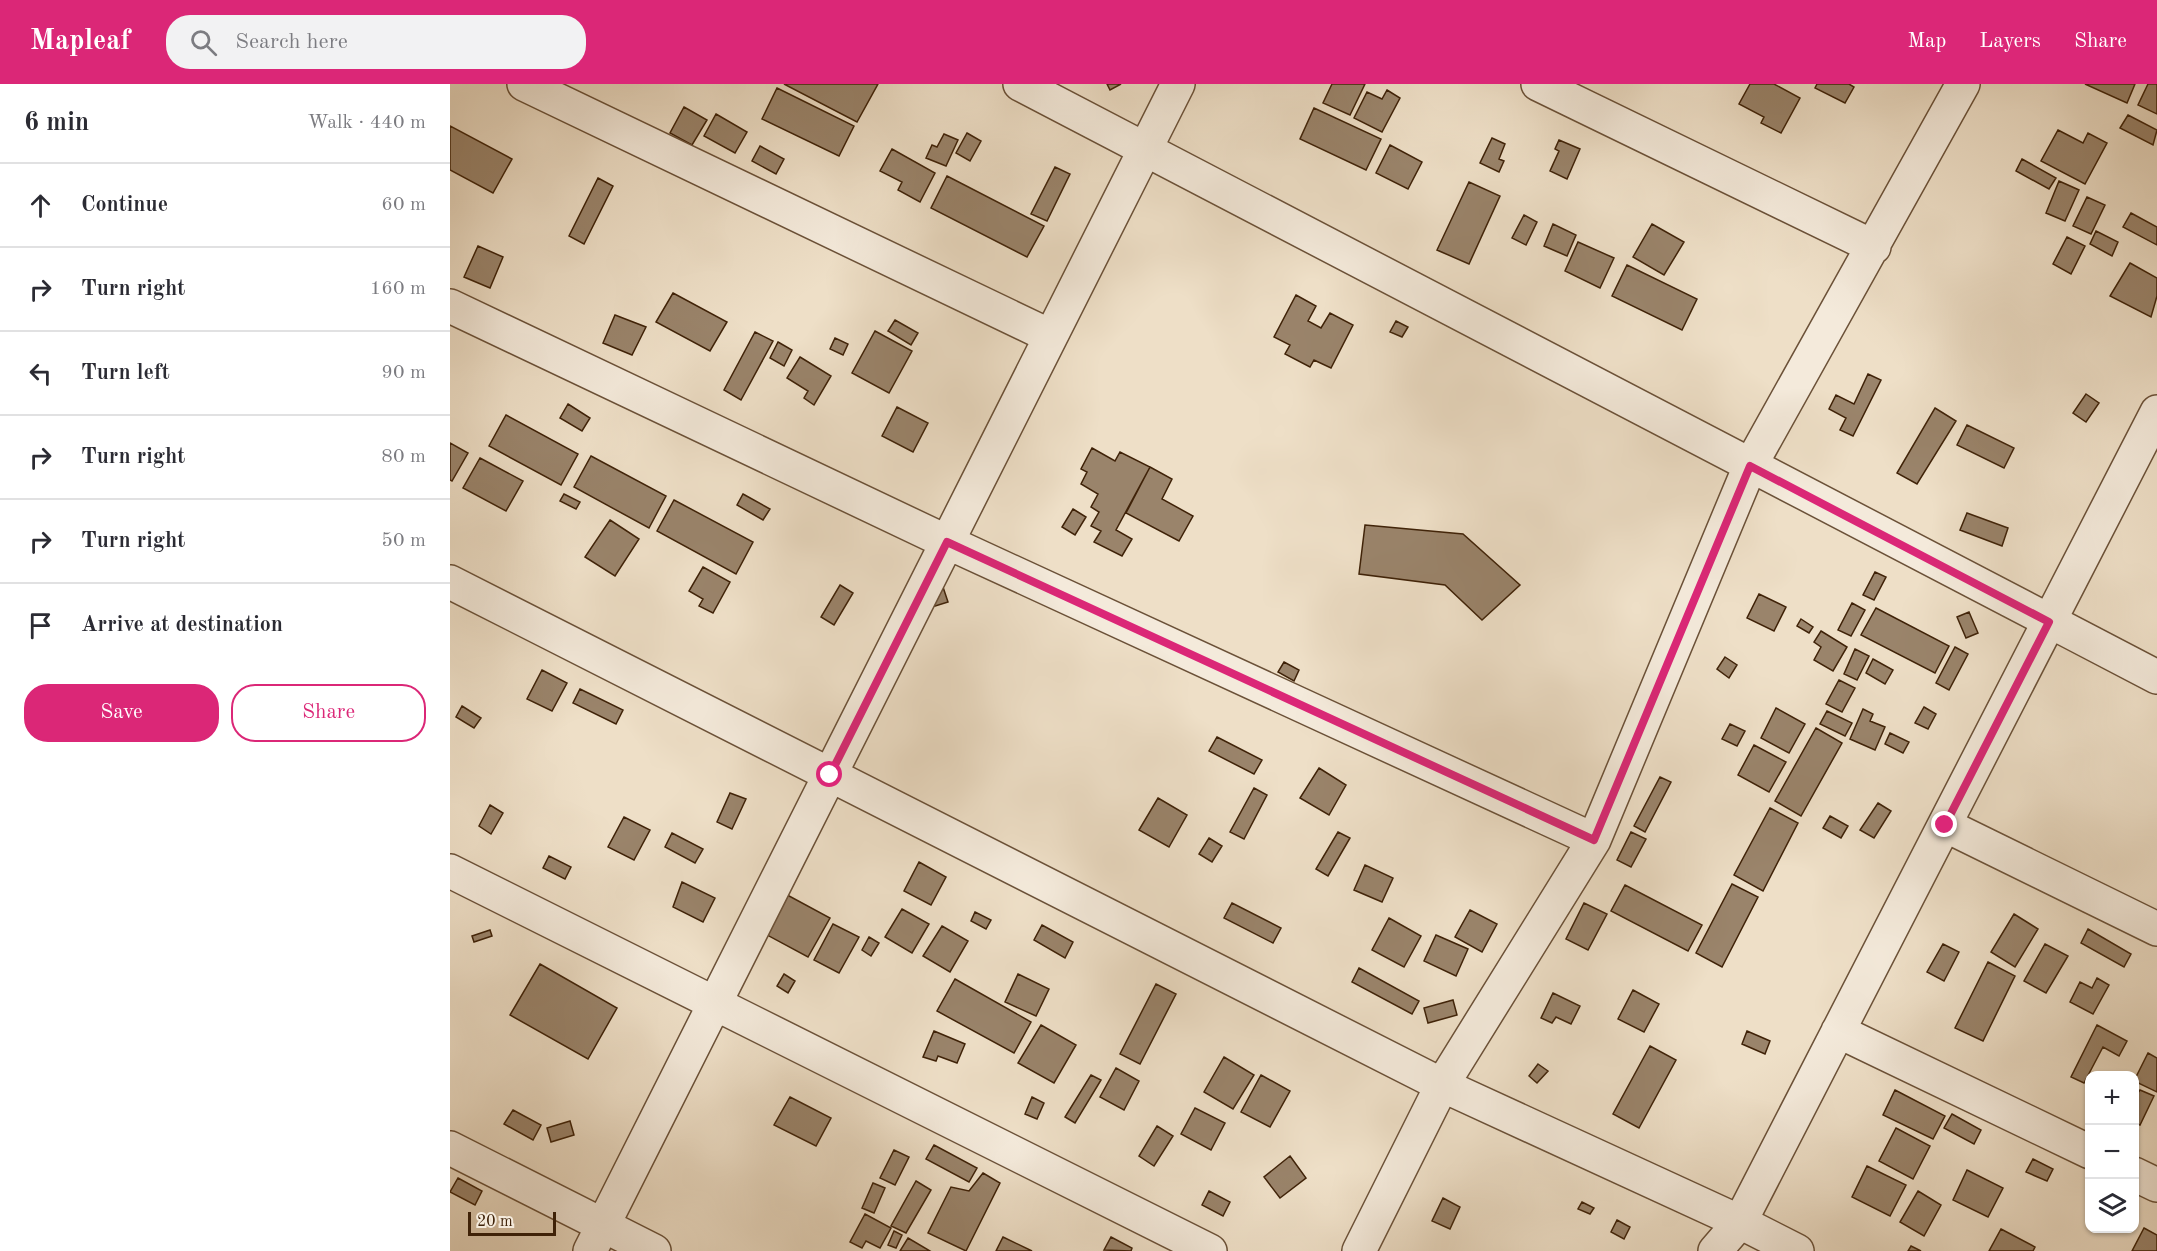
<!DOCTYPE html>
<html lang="en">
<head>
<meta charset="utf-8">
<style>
	:root { --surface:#fff; --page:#f2f2f3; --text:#2b2b33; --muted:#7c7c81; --line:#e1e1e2; --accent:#db2777 }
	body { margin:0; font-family:"Old Standard TT",serif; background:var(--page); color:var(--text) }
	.controls { position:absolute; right:18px; bottom:18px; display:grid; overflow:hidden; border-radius:12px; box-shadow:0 2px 4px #0004 }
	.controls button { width:54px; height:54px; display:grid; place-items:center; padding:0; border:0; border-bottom:2px solid var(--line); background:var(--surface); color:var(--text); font:30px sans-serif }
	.scale { position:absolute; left:18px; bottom:15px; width:88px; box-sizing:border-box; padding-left:6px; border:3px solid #3f2208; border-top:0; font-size:16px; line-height:21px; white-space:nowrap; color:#3f2208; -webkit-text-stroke:4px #f4eadb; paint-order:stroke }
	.stop { position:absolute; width:18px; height:18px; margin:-14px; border:4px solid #db2777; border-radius:50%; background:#fff }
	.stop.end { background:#db2777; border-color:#fff; box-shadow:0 2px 6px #0008 }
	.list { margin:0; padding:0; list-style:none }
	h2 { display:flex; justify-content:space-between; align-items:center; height:78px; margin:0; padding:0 24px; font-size:26px }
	h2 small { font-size:20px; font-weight:400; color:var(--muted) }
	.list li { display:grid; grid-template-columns:39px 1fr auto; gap:18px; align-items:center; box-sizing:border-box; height:84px; padding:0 24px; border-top:2px solid var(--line) }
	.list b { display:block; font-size:22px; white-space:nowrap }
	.list em { font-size:20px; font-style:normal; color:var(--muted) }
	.actions { display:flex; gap:12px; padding:18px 24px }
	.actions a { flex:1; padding:14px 0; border:2px solid var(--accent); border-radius:24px; text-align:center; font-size:21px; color:var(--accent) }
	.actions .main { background:var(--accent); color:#fff }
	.icon { flex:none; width:33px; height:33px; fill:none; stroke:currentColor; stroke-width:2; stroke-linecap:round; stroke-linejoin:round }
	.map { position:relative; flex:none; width:1707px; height:1167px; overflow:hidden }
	header { display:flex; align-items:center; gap:36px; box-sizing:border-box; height:84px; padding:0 30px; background:var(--accent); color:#fff }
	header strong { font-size:28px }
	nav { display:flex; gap:33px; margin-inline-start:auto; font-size:21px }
	.search { width:420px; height:54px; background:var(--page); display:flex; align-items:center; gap:15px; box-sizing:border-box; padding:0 21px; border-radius:24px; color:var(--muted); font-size:22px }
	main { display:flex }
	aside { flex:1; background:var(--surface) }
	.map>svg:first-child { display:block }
	.building { fill:#9a846b; stroke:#3f2208; stroke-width:1.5 }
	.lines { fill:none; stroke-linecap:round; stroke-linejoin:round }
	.minor-casing { stroke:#6b5138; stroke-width:36 }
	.minor { stroke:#f4eadb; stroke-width:33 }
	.route { stroke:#db2777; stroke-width:8 }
</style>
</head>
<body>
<header>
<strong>Mapleaf</strong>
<div class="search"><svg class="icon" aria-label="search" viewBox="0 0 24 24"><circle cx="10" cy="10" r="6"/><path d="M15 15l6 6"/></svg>Search here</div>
<nav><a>Map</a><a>Layers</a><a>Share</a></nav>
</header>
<main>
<aside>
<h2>6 min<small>Walk · 440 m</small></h2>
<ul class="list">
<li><svg class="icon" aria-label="ahead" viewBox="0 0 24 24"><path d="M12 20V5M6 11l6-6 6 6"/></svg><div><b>Continue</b></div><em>60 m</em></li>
<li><svg class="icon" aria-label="right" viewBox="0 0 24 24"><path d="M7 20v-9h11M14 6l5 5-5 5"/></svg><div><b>Turn right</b></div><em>160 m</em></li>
<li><svg class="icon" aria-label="left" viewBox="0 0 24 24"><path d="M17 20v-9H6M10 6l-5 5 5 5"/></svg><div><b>Turn left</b></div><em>90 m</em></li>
<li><svg class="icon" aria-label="right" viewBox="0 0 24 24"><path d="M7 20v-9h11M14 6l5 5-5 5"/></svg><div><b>Turn right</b></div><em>80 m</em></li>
<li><svg class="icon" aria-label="right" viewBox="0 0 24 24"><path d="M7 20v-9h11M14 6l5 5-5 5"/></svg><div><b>Turn right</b></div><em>50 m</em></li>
<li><svg class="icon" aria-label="arrive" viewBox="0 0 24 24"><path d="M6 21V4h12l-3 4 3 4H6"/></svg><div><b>Arrive at destination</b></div></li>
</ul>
<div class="actions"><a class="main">Save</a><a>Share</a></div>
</aside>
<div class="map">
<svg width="1707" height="1167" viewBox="0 0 1707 1167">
	<rect width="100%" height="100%" fill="#eedfc7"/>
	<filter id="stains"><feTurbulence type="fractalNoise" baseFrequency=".00333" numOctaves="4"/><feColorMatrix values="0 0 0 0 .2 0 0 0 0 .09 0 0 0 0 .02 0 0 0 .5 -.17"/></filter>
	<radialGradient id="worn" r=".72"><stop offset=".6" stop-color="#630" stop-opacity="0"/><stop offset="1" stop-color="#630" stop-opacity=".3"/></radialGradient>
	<!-- building -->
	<path class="building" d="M334 0H428L407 38Z
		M657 0H671L660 6Z
		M882 0H915L900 31 873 19Z
		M1300 0H1324L1350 14 1331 49 1311 39 1314 33 1289 20Z
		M1367 0H1399L1404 3 1395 19 1365 4Z
		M1635 0H1685L1677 19Z
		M1698 0H1707V30L1688 21Z
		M327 4 404 42 389 72 312 35Z
		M937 6 950 14 932 48 904 34 917 8 932 15Z
		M234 23 257 36 242 61 220 49Z
		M864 24 931 55 916 86 850 55Z
		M266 30 297 48 285 69 254 52Z
		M1678 31 1707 46 1703 61 1670 44Z
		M0 42 62 75 43 109 0 86Z
		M1608 46 1633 59 1638 49 1657 59 1635 100 1591 77Z
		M517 49 531 57 520 77 506 69Z
		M494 50 508 56 496 82 476 74 482 61 487 63Z
		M1042 54 1055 60 1049 75 1054 77 1049 88 1030 79Z
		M1109 56 1130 65 1117 95 1100 87 1109 67 1105 65Z
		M940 61 972 78 958 105 926 89Z
		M310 62 334 75 326 90 302 77Z
		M442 65 485 89 470 118 448 106 452 98 430 87Z
		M1572 75 1606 94 1599 105 1566 87Z
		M605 83 620 90 597 137 581 130Z
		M497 92 594 142 577 173 481 124Z
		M148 94 163 102 134 160 119 152Z
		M1609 97 1629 106 1615 137 1596 129Z
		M1019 98 1050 112 1019 180 987 166Z
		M1637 113 1655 121 1641 150 1623 142Z
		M1681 129 1707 143V161L1673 143Z
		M1074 131 1087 138 1076 161 1062 154Z
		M1103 140 1126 151 1117 172 1094 162Z
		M1202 140 1234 158 1214 191 1183 173Z
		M1646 147 1668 158 1662 172 1640 160Z
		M1617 153 1635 162 1621 190 1603 180Z
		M1128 158 1164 174 1150 204 1115 187Z
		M28 162 53 173 40 204 14 193Z
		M1680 179 1707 194V212L1701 233 1660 212Z
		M1177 181 1247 215 1232 246 1162 212Z
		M223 209 277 238 260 267 206 238Z
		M846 211 866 222 858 237 871 244 880 229 903 241 881 284 864 276 860 283 835 270 840 261 824 253Z
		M165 231 196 243 182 271 153 259Z
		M445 236 468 249 461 261 438 247Z
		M946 237 958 243 952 253 940 248Z
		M425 247 462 267 439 309 402 289Z
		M305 248 323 257 291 316 274 306Z
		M385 254 398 260 393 271 380 265Z
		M328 258 342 266 334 282 320 274Z
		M350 273 381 292 364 321 354 314 358 307 337 294Z
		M1418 290 1431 296 1403 352 1390 346 1396 334 1379 325 1386 311 1404 320Z
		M1636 310 1649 319 1636 338 1623 329Z
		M118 320 140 334 132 347 110 334Z
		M447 323 478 339 463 368 432 352Z
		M1485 324 1506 337 1467 400 1447 389Z
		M56 331 128 370 111 401 39 362Z
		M1517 341 1564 364 1554 384 1507 361Z
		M0 359 18 369 2 397 0 396Z
		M642 364 665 377 670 368 700 383 666 446 682 455 672 472 644 458 651 447 641 442 649 428 641 423 648 410 631 400 637 388 631 385Z
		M141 372 216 412 199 444 124 403Z
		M30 374 73 397 56 427 13 404Z
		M700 383 722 395 712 415 743 432 729 457 676 429Z
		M114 410 130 418 126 425 110 417Z
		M293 410 320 425 313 436 287 421Z
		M224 416 303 458 286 490 207 447Z
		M623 425 636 433 625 451 612 443Z
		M1517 429 1558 444 1552 462 1510 446Z
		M160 436 189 455 165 492 135 473Z
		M915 441 1013 450 1070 501 1032 536 995 501 909 490Z
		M253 483 280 498 263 529 249 522 253 515 239 507Z
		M1425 488 1436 493 1424 516 1413 511Z
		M390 501 403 509 384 541 371 533Z
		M493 503 498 518 482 523Z
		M1309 510 1336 523 1324 547 1297 534Z
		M1402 519 1415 526 1401 552 1388 546Z
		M1426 524 1499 562 1485 589 1411 551Z
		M1519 528 1528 549 1516 554 1507 533Z
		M1351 535 1363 543 1359 549 1347 542Z
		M1371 547 1397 563 1383 587 1364 576 1371 563 1364 558Z
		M1505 563 1518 570 1499 606 1486 599Z
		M1405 565 1419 572 1407 596 1394 590Z
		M1275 573 1287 581 1279 594 1267 585Z
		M1423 575 1443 586 1435 600 1416 589Z
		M834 578 849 586 844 597 828 588Z
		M92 586 117 599 102 627 77 615Z
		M1389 596 1405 604 1392 628 1376 620Z
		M130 605 173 626 166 640 123 619Z
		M12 622 31 634 24 644 6 633Z
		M1474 623 1486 630 1478 645 1465 639Z
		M1326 624 1355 640 1339 669 1311 654Z
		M1413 625 1423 630 1420 637 1435 643 1425 666 1400 655Z
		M1377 627 1402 639 1395 652 1370 640Z
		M1280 640 1295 647 1287 662 1272 655Z
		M1366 644 1392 659 1351 732 1325 717Z
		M1440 649 1459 658 1453 669 1435 660Z
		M767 653 812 676 804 690 759 667Z
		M1304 661 1336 678 1319 708 1288 691Z
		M869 684 896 701 879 731 850 714Z
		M1210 693 1221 698 1195 748 1184 742Z
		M804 704 817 711 794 755 780 748Z
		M280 709 296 715 282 745 267 738Z
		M708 714 737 731 719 763 689 746Z
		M1428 719 1441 727 1424 754 1410 746Z
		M40 721 53 729 41 750 29 742Z
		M1320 724 1348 739 1313 807 1284 791Z
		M1380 732 1398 742 1391 754 1373 744Z
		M174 733 200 746 184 776 158 763Z
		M888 748 900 754 878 792 866 785Z
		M1181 748 1196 755 1181 783 1167 776Z
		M222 749 253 765 245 779 215 763Z
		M759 754 772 762 762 778 749 770Z
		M99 772 121 783 115 795 93 784Z
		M469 778 496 793 481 821 454 807Z
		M915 781 943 794 932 818 904 806Z
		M232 798 265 814 253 838 223 823Z
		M1282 800 1308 813 1272 883 1246 869Z
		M1175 801 1252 841 1238 867 1161 827Z
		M328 806 380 834 358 873 306 845Z
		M782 819 831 844 823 859 774 834Z
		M1134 819 1157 830 1138 866 1116 855Z
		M452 825 479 840 462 869 435 853Z
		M1020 826 1047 840 1032 868 1005 853Z
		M525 828 541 836 536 845 521 837Z
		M1564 830 1588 845 1565 883 1541 868Z
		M939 834 971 852 954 883 922 866Z
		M383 840 409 853 389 889 364 876Z
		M592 841 623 858 615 874 584 856Z
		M492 842 518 857 500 888 473 872Z
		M1638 845 1681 870 1674 883 1631 859Z
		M40 846 42 852 24 858 22 852Z
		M986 851 1018 865 1006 892 974 877Z
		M419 853 429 859 421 872 412 866Z
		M1493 860 1509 868 1494 897 1477 888Z
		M1595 860 1618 872 1596 909 1574 897Z
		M1538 878 1565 892 1533 957 1505 944Z
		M90 880 167 924 138 975 60 931Z
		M909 884 969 917 962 930 902 898Z
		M334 890 345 897 338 909 327 902Z
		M568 890 599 905 586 932 555 918Z
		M1647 894 1659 901 1643 930 1620 918 1630 898 1642 904Z
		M505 895 581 938 564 969 487 927Z
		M706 900 726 910 690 980 670 970Z
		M1183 906 1209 920 1194 948 1168 935Z
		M1103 909 1130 922 1121 940 1106 933 1102 939 1091 934Z
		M1003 916 1007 931 978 939 974 924Z
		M591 941 626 961 604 999 568 979Z
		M1647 941 1677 957 1669 972 1653 963 1634 999 1621 993Z
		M484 947 515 960 507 979 488 972 486 977 473 973Z
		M1297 947 1320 957 1315 970 1292 960Z
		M1200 962 1226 976 1189 1044 1163 1030Z
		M1698 969 1707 974V1008L1684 997Z
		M774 973 804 991 783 1025 754 1008Z
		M1088 980 1098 987 1087 999 1079 992Z
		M666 984 689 997 674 1026 650 1013Z
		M641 991 651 996 625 1039 615 1033Z
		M811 991 840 1007 820 1043 791 1028Z
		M1445 1006 1495 1032 1483 1055 1433 1031Z
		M1690 1006 1704 1012 1690 1041 1684 1039V1014Z
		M340 1013 381 1034 366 1062 324 1041Z
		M582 1013 594 1019 587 1035 575 1030Z
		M745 1024 775 1039 761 1066 731 1050Z
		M63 1026 91 1041 83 1056 54 1040Z
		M1502 1030 1531 1046 1524 1060 1494 1044Z
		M120 1037 124 1051 101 1058 97 1044Z
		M707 1042 723 1052 704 1082 689 1072Z
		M1446 1044 1480 1062 1463 1095 1429 1077Z
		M484 1061 527 1084 519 1098 476 1075Z
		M444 1066 459 1073 445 1101 430 1094Z
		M840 1072 856 1094 830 1114 814 1093Z
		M1583 1075 1603 1085 1597 1097 1576 1088Z
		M1417 1082 1456 1101 1440 1132 1402 1113Z
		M1517 1086 1553 1104 1538 1133 1503 1116Z
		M533 1089 550 1099 516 1167 478 1149 501 1103 519 1107Z
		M8 1094 32 1107 25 1121 0 1108Z
		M466 1097 481 1106 456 1149 441 1142Z
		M423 1099 435 1104 424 1129 412 1124Z
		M759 1107 780 1118 773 1132 752 1121Z
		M1468 1107 1491 1121 1474 1152 1450 1138Z
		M993 1114 1010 1123 1000 1145 982 1137Z
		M1132 1118 1144 1124 1140 1130 1128 1125Z
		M415 1130 441 1144 430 1164 416 1157 412 1164 400 1158Z
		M1167 1136 1180 1143 1174 1155 1161 1148Z
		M1694 1144 1707 1151V1167H1682Z
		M1551 1145 1585 1163 1583 1167H1539Z
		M444 1147 452 1151 446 1164 438 1161Z
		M553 1153 582 1167H546Z
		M661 1153 682 1164 681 1167 654 1166Z
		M458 1154 480 1167H450Z
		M1461 1162 1471 1167H1458Z"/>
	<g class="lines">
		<defs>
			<path id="minor" d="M74 0 600 252
				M570 0 1707 593
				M1088 0 1424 163
				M0 222 497 458 1144 756
				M0 498 992 1001 1290 1138 1347 1167
				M1495 741 1707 845
				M0 787 760 1167
				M1388 947 1640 1068
				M0 1064 204 1167
				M1684 1090 1707 1101
				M140 1167 728 0
				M909 1167 992 1001 1144 756 1300 382 1513 0
				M1265 1167 1290 1138 1707 328"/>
		</defs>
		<!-- minor casing -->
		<use href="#minor" class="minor-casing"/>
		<!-- minor -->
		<use href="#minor" class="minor"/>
	</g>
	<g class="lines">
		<!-- route -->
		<path class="route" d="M380 691 497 458 1144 756 1300 382 1599 538 1495 741"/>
	</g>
	<rect width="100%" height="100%" filter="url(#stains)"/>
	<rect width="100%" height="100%" fill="url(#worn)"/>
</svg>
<div class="controls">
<button>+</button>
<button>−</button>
<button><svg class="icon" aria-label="layers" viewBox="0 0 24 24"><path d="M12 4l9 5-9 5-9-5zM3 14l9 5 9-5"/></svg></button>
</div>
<div class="scale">20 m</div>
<div class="stop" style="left:380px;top:691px"></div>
<div class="stop end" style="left:1495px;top:741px"></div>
</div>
</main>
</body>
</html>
